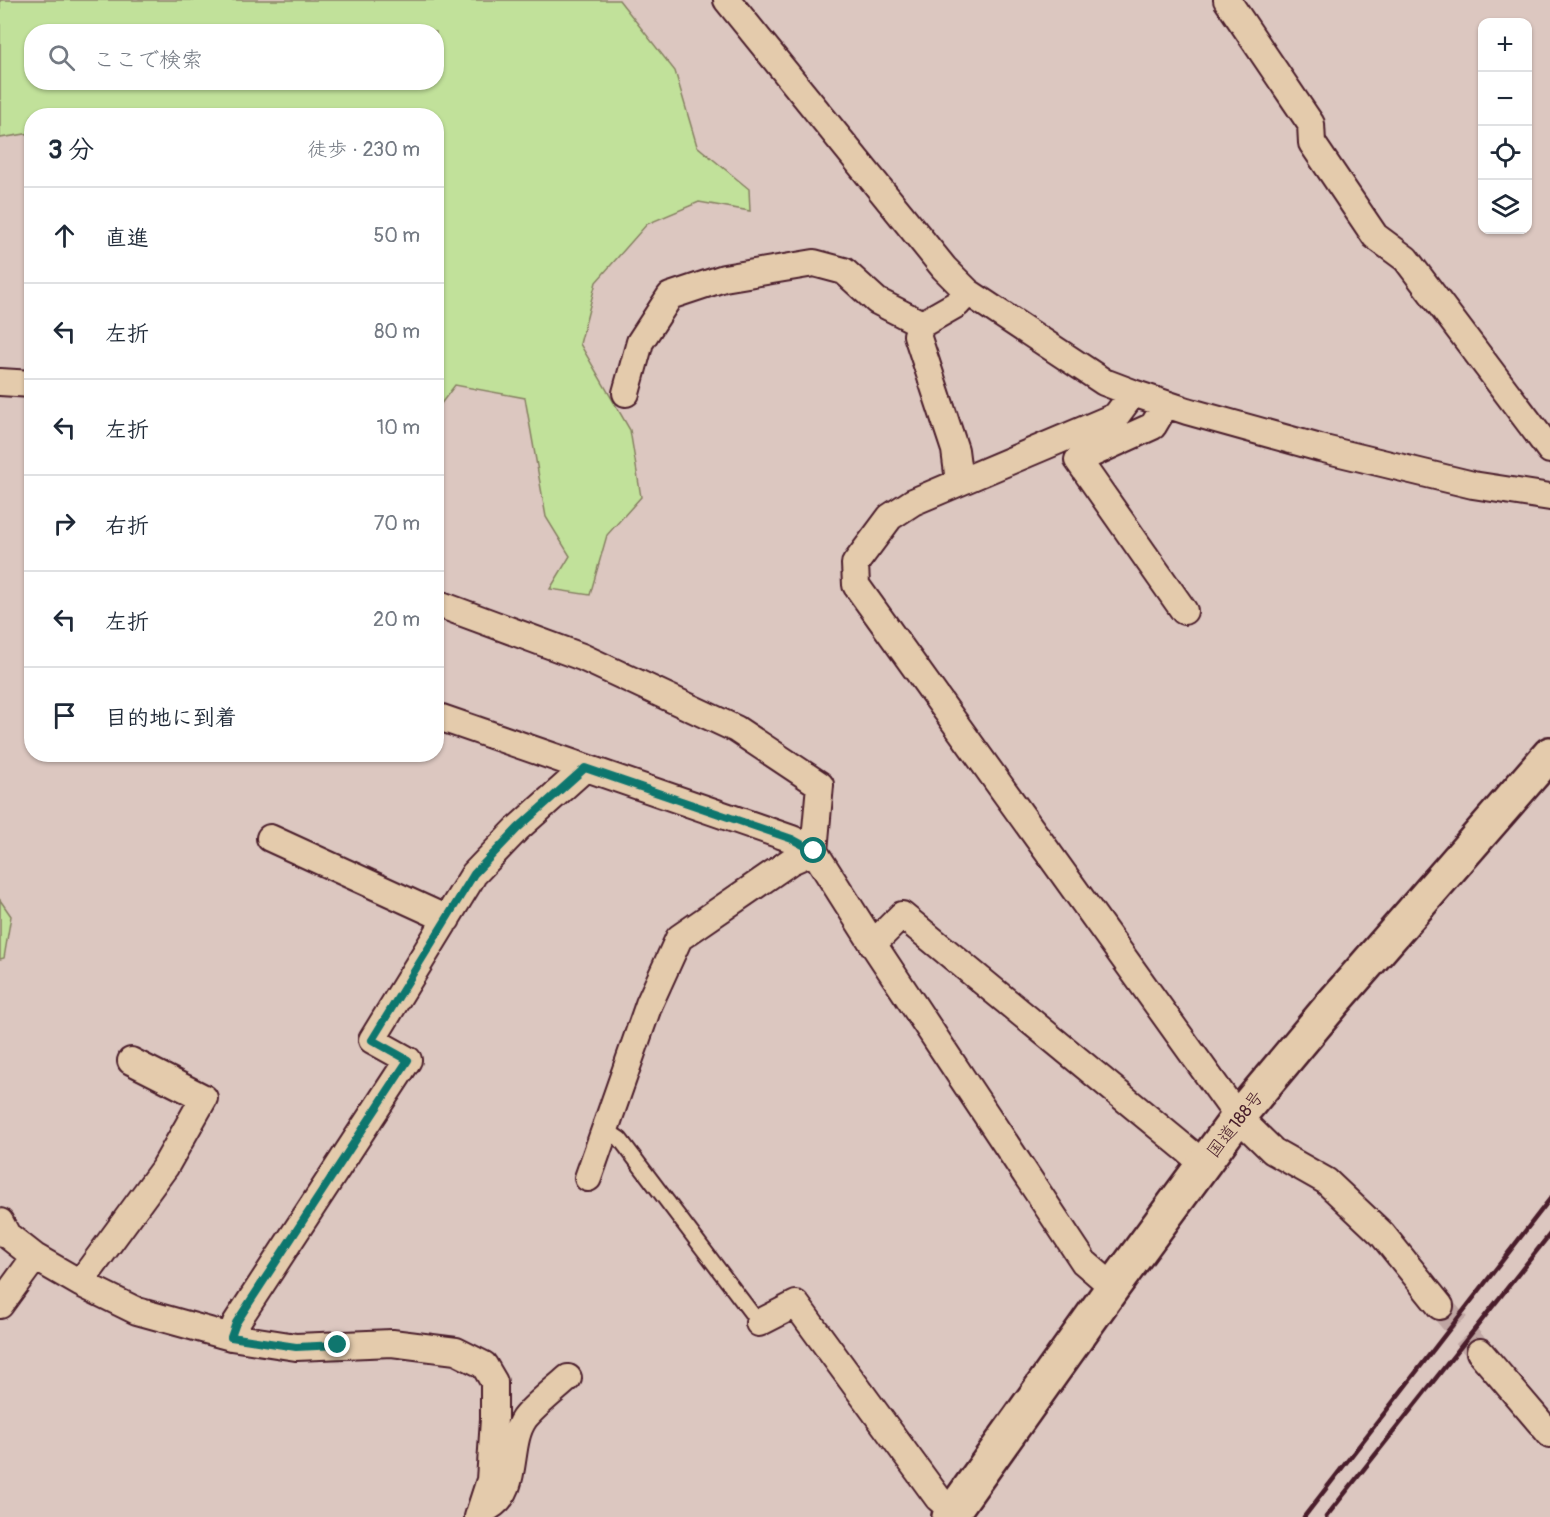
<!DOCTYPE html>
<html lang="ja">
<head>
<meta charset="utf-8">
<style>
	:root { --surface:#fff; --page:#f6f6f7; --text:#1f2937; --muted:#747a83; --line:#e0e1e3 }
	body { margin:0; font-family:Pangolin,"Klee One",sans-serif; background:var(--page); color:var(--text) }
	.controls { position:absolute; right:18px; top:18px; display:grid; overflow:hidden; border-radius:12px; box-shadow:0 2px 4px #0004 }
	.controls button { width:54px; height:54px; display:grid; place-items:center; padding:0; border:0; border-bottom:2px solid var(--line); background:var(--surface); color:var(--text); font:30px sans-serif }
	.stop { position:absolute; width:18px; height:18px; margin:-14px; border:4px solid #0f766e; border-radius:50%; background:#fff }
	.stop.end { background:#0f766e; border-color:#fff; box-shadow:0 2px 6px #0008 }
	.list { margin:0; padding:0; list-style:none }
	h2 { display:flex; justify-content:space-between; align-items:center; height:78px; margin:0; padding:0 24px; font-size:26px }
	h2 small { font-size:20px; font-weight:400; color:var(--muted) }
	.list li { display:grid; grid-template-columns:39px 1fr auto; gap:18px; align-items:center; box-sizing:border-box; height:96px; padding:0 24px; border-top:2px solid var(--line) }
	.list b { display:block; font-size:22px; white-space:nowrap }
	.list em { font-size:20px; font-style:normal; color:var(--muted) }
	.icon { flex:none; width:33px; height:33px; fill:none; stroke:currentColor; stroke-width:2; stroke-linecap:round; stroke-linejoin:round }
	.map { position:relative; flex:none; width:1550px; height:1517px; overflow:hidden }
	.search { position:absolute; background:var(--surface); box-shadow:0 2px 4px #0004; left:24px; top:24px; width:420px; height:66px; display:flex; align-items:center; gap:15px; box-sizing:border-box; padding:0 21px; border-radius:24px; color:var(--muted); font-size:22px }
	.panel { position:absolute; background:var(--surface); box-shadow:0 2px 4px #0004; left:24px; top:108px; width:420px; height:654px; border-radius:24px }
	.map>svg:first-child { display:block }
	.green { fill:#c1e19a; stroke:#868062; stroke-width:1.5; fill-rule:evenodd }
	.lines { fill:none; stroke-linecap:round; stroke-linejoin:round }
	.minor-tunnel { stroke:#bfa5a2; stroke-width:26; stroke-dasharray:26 13; stroke-linecap:butt }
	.service-casing { stroke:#4a1f2b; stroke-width:18 }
	.minor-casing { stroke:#4a1f2b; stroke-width:30 }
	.trunk-casing { stroke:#4a1f2b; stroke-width:38 }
	.service { stroke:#e4cbac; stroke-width:14 }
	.minor { stroke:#e4cbac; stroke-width:26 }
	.trunk { stroke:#e4cbac; stroke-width:33 }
	.rail { stroke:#4a1f2b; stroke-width:4.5 }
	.route { stroke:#0f766e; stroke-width:8 }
	.labels { text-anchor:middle; stroke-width:4.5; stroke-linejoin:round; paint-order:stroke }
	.street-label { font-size:18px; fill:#4a1f2b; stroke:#e4cbac }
</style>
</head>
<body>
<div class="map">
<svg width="1550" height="1517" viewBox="0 0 1550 1517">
	<rect width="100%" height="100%" fill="#dcc7c0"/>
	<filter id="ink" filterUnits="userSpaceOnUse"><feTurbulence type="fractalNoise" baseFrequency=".0167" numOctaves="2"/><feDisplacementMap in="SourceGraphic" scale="12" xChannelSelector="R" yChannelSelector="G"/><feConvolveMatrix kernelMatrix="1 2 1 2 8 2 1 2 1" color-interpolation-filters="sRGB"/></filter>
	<g filter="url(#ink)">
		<!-- green -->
		<path class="green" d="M0 0H619L675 71 697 146 749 189 750 211 699 202 647 224 596 282 580 344 630 430 641 497 607 535 590 595 550 589 570 556 546 517 525 398 455 385 437 409 436 116H32L31 133 0 138ZM32 32H436V82H32Z
			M0 900 11 916 4 958 0 959Z"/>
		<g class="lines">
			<!-- minor-tunnel -->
			<path class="minor-tunnel" d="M1440 1306 1480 1352"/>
			<defs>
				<path id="service" d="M605 1129 620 1139 759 1323"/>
				<path id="minor" d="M727 0 944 268 968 292 1104 382 1133 393 1187 411 1320 448 1473 485 1550 497
					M1227 0 1311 124 1312 143 1375 236 1406 259 1550 450
					M0 382 32 384
					M626 393 640 342 670 296 724 278 814 263 844 271 877 301 922 324
					M1133 393 1116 416 913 502 890 517 855 564 856 585 1238 1117 1273 1151 1326 1181 1382 1234 1440 1306
					M1166 404 1153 426 1078 460 1184 611
					M959 481 955 450 917 335 922 324 957 304 968 292
					M436 603 582 657 736 729 820 785 814 851 791 861 679 938 649 1004 588 1178
					M436 716 792 839 814 851 873 944 1084 1262 1113 1287
					M270 838 447 919
					M873 944 902 915 1204 1164
					M0 1222 7 1235 35 1257 80 1283 137 1311 231 1337 296 1347 392 1343 456 1351 484 1365 494 1382V1419L490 1480 478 1517
					M80 1283 165 1167 204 1098 131 1061
					M0 1305 35 1257
					M759 1323 796 1304 938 1498 953 1511
					M231 1337 236 1323 408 1060 372 1040 474 874 518 828 585 768
					M1480 1352 1550 1434
					M489 1507C520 1490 506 1445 524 1419 533 1407 556 1389 568 1378"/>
				<path id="trunk" d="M949 1517 1113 1287 1238 1117 1334 1002 1550 754"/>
			</defs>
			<!-- service casing -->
			<use href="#service" class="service-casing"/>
			<!-- minor casing -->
			<use href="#minor" class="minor-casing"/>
			<!-- trunk casing -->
			<use href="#trunk" class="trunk-casing"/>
			<!-- service -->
			<use href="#service" class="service"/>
			<!-- minor -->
			<use href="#minor" class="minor"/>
			<!-- trunk -->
			<use href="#trunk" class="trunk"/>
			<!-- rail -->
			<path class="rail" d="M1304 1517 1550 1199
				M1326 1517 1550 1234"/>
		</g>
	</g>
	<g class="lines" filter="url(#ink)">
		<!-- route -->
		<path class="route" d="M338 1345 296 1347 231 1337 236 1323 408 1060 372 1040 474 874 518 828 585 768 792 839 814 851"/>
	</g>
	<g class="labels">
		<!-- street labels -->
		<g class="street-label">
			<text transform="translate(1235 1124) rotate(-52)" y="6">国道188号</text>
		</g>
	</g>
</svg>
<div class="controls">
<button>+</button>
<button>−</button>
<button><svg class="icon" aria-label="locate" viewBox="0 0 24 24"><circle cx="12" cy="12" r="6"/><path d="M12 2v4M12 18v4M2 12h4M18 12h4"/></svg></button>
<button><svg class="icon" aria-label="layers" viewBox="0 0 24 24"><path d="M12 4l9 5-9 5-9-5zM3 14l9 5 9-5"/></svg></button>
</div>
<div class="stop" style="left:814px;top:851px"></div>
<div class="stop end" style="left:338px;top:1345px"></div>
<div class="search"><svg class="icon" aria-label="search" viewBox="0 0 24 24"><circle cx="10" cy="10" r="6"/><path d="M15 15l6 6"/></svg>ここで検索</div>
<section class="panel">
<h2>3 分<small>徒歩 · 230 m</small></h2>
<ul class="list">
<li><svg class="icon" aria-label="ahead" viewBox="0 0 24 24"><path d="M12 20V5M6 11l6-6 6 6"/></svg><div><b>直進</b></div><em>50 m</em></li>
<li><svg class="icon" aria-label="left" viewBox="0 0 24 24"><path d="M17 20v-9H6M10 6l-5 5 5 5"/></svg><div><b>左折</b></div><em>80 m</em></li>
<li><svg class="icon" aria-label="left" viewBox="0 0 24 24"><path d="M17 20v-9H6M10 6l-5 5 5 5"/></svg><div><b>左折</b></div><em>10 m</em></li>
<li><svg class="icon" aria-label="right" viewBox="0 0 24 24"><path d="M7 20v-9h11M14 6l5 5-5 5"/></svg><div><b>右折</b></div><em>70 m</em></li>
<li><svg class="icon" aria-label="left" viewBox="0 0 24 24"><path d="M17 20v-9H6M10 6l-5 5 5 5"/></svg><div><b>左折</b></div><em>20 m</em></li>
<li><svg class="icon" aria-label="arrive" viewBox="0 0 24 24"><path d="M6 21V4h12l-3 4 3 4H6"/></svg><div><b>目的地に到着</b></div></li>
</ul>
</section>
</div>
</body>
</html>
